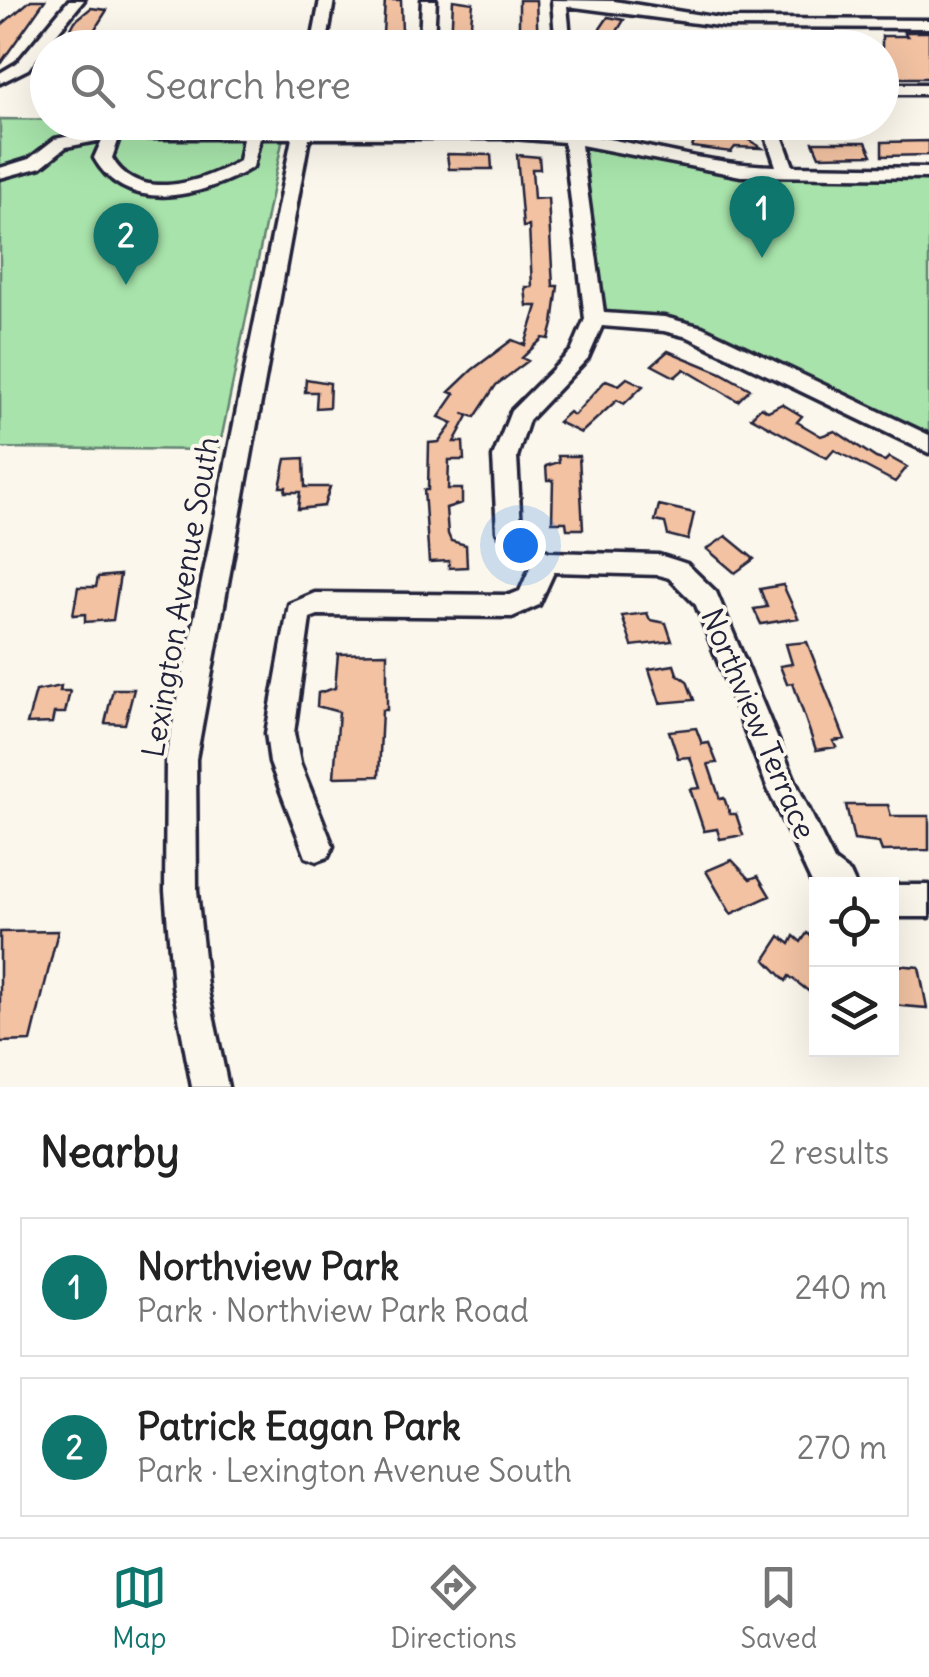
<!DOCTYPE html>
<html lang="en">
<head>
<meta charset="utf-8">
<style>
	:root { --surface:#fff; --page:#f2f2f2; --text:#222; --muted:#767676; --line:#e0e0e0; --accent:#0f766e }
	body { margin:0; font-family:Delius,sans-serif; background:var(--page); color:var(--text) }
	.controls { position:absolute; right:30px; bottom:30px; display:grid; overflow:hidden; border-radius:0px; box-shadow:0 10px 40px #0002 }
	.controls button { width:90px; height:90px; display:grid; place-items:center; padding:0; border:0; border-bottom:2px solid var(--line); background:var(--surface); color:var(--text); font:50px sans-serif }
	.you { position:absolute; left:520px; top:545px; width:35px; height:35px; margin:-25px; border:8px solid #fff; border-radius:50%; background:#1a73e8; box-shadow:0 0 0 15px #1a73e833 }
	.badge { display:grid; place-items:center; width:65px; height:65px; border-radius:50%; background:var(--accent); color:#fff; font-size:32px; font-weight:700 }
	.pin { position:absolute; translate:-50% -82px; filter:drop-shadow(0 2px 5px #0008) }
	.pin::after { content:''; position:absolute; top:52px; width:35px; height:30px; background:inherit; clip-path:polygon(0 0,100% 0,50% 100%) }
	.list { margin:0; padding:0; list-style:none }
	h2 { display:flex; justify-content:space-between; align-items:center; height:130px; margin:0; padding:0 40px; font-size:42px }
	h2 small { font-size:32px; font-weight:400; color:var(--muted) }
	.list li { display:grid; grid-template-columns:65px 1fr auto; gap:30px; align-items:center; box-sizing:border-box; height:140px; margin:0 20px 20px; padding:0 20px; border:2px solid var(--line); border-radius:0px }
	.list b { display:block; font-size:38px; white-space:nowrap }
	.list p { margin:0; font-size:32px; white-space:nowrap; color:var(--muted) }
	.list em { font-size:32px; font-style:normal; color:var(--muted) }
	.icon { flex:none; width:55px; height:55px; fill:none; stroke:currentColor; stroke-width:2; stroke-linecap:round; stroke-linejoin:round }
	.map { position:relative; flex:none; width:929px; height:1087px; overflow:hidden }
	.search { position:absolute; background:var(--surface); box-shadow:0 10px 40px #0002; left:30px; right:30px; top:30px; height:110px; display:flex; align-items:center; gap:25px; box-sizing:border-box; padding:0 35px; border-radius:55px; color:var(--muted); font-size:38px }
	.sheet { height:450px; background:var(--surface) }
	nav { display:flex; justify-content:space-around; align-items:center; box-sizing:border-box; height:140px; border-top:2px solid var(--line); background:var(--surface); font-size:28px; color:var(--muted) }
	nav a { display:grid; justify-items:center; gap:5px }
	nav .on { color:var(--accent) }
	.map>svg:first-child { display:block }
	.green { fill:#a7e3aa; stroke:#648272; stroke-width:2.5 }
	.building { fill:#f2c2a2; stroke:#22223b; stroke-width:2.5 }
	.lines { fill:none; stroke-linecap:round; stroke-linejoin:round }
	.minor-casing { stroke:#22223b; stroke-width:7 }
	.minor { fill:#fbf7ec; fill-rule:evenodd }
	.labels { text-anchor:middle; stroke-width:8; stroke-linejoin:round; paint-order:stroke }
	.street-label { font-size:30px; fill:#22223b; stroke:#fbf7ec }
</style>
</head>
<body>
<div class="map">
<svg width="929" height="1087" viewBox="0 0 929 1087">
	<rect width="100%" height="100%" fill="#fbf7ec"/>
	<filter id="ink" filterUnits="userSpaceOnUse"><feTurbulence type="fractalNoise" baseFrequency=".01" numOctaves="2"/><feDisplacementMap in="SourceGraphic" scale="20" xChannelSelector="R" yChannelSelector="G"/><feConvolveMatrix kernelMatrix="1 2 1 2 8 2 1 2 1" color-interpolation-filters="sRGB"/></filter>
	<g filter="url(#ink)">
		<!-- green -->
		<path class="green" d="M0 119 286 123 219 450 0 448Z
			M584 145 739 175 929 176V438L655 317 613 314 602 309Z"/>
		<!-- building -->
		<path class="building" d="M31 0H45L0 64V26Z
			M385 0H401L402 33H383Z
			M453 0 473 3 469 44H451Z
			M519 0H536L538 46 519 44Z
			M91 8 107 10 83 48H61L75 21Z
			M608 17 624 20 607 48H587Z
			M904 32H929V78H882V36H907Z
			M724 125 762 148 735 147 731 152 692 147 697 136Z
			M929 141V155L882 156V142Z
			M813 142H866L872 155 819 156Z
			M447 154 491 155 492 169H449Z
			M517 155 539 157 540 169H532L534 199 548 198 553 286H558L553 324 549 339 543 338 522 358 528 361 496 385 475 417 463 413 468 416 454 442H463L464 460H449L448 489H462V503L446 508 448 534 451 541 466 545 467 567 449 568V561L429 562 424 490H428L429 443 439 442 453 423 439 417 455 394 449 392 472 370 512 340 525 345 537 306H527L525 287H532L529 226 523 227Z
			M668 351 721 373 750 389 738 401 684 369 675 377 652 365Z
			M627 378 643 386 624 404 617 400 581 433 558 422 569 412 574 415 606 380 619 385Z
			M306 379 330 383 329 407 316 408 317 392H305Z
			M782 404 802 416 797 422 821 436 835 431 876 458 885 461 889 457 907 467 895 482 834 450 827 458 751 417 761 407 768 411Z
			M558 456H579L583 529H567L566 522H552L553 480H547L546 466 559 462Z
			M304 458 305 487H330L324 506 298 509 300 492H285L286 487H280L286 459Z
			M659 505 694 513 688 540 668 535 665 523 655 521Z
			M726 536 754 559 735 573 707 549Z
			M120 575 113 620 85 622V614L73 615 78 587H96L98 577Z
			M783 585 798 618 761 624 754 609 767 607 760 589Z
			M647 613 650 620 666 623 672 641 632 646 622 616Z
			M807 642 845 739 833 741 836 747 816 750 793 683 787 684 780 666 792 664 786 644Z
			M387 653V710H382L379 776 334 777 339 712 317 706 318 693 335 688 338 654Z
			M674 665 677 674 687 681 694 700 660 703 649 669Z
			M61 686 60 691H70L65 713H54L52 723 27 724 36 691Z
			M113 689H134L125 724 105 723Z
			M696 728 702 744 709 743 717 763 708 764 720 799 724 798 730 814H736L743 835 720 839 717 829 704 831 690 789 700 788 690 757 678 758 669 731Z
			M846 805H888L891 816H929V850L882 851 879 843 854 840Z
			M732 860 750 879 758 876 770 896 731 914 706 871Z
			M58 931 31 1041 0 1042V932Z
			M807 933 816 940V983L811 993 789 976 786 981 765 959 780 936 790 944 794 936 801 942Z
			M895 965 919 967 927 1008 892 1005Z"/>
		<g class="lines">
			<defs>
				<path id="minor" d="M69 0H84L28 69 0 83V73L17 63Z
					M320 0H334L326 48H311Z
					M422 0H436L434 40 439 48H424L420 40Z
					M552 0 614 1 726 19 929 20V28L726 27 567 6 571 48H556Z
					M882 84H929V94H882Z
					M109 122H125L123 128H246L247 122H263L262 128H295L296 122H312L311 128C397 128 486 121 572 133 640 142 707 165 776 166L761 122H777L793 166 929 168V178L741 176 581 145 604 313 664 317 702 327 929 435V453L688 337 664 331 602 326 588 358 529 420 517 457 521 529 532 543 549 552 659 555 678 561 687 564 716 592 796 783 834 861 850 873 855 884 816 887 812 883 768 789 696 605 669 578 659 575 554 572 539 605 512 617 318 615 310 618 294 733 300 763 333 846 328 857 317 861 306 857 270 763 266 733 289 604 315 593 510 595 520 591 531 566 514 557 497 531 493 457 511 411 572 350 585 319 564 142 512 138H309L196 759 197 891 207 986 228 1087H192L173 986 165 891 166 759 292 138H260L253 167C205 196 127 217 94 158L102 140 66 147 41 167 0 178V168L29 159 55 139 106 129ZM119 138H243L239 161C202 182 138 204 112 158Z
					M892 885H929V917H892Z"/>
			</defs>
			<!-- minor casing -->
			<use href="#minor" class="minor-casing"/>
			<!-- minor -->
			<use href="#minor" class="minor"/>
		</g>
	</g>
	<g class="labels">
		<!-- street labels -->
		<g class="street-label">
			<text transform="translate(181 597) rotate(-80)" y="10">Lexington Avenue South</text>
			<text transform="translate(758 724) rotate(67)" y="10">Northview Terrace</text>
		</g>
	</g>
</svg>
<div class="controls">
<button><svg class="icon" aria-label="locate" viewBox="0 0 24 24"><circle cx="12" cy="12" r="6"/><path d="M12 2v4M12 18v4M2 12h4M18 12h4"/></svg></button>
<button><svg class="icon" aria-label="layers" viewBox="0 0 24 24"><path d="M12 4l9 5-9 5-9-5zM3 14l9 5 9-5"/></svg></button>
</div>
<div class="you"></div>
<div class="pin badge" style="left:762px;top:258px">1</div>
<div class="pin badge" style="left:126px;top:285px">2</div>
<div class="search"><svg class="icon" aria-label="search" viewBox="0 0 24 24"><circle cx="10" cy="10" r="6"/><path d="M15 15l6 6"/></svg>Search here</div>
</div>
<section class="sheet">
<h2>Nearby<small>2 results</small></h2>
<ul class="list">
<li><span class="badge">1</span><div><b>Northview Park</b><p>Park · Northview Park Road</p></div><em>240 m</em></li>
<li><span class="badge">2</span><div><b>Patrick Eagan Park</b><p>Park · Lexington Avenue South</p></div><em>270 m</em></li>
</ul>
</section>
<nav>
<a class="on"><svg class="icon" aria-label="map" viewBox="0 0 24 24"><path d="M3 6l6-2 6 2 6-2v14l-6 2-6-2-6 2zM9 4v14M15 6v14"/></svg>Map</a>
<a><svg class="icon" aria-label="directions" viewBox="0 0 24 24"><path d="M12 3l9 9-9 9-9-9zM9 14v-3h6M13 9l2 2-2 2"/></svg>Directions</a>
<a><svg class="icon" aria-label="saved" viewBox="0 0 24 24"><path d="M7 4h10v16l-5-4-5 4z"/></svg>Saved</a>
</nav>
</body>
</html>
